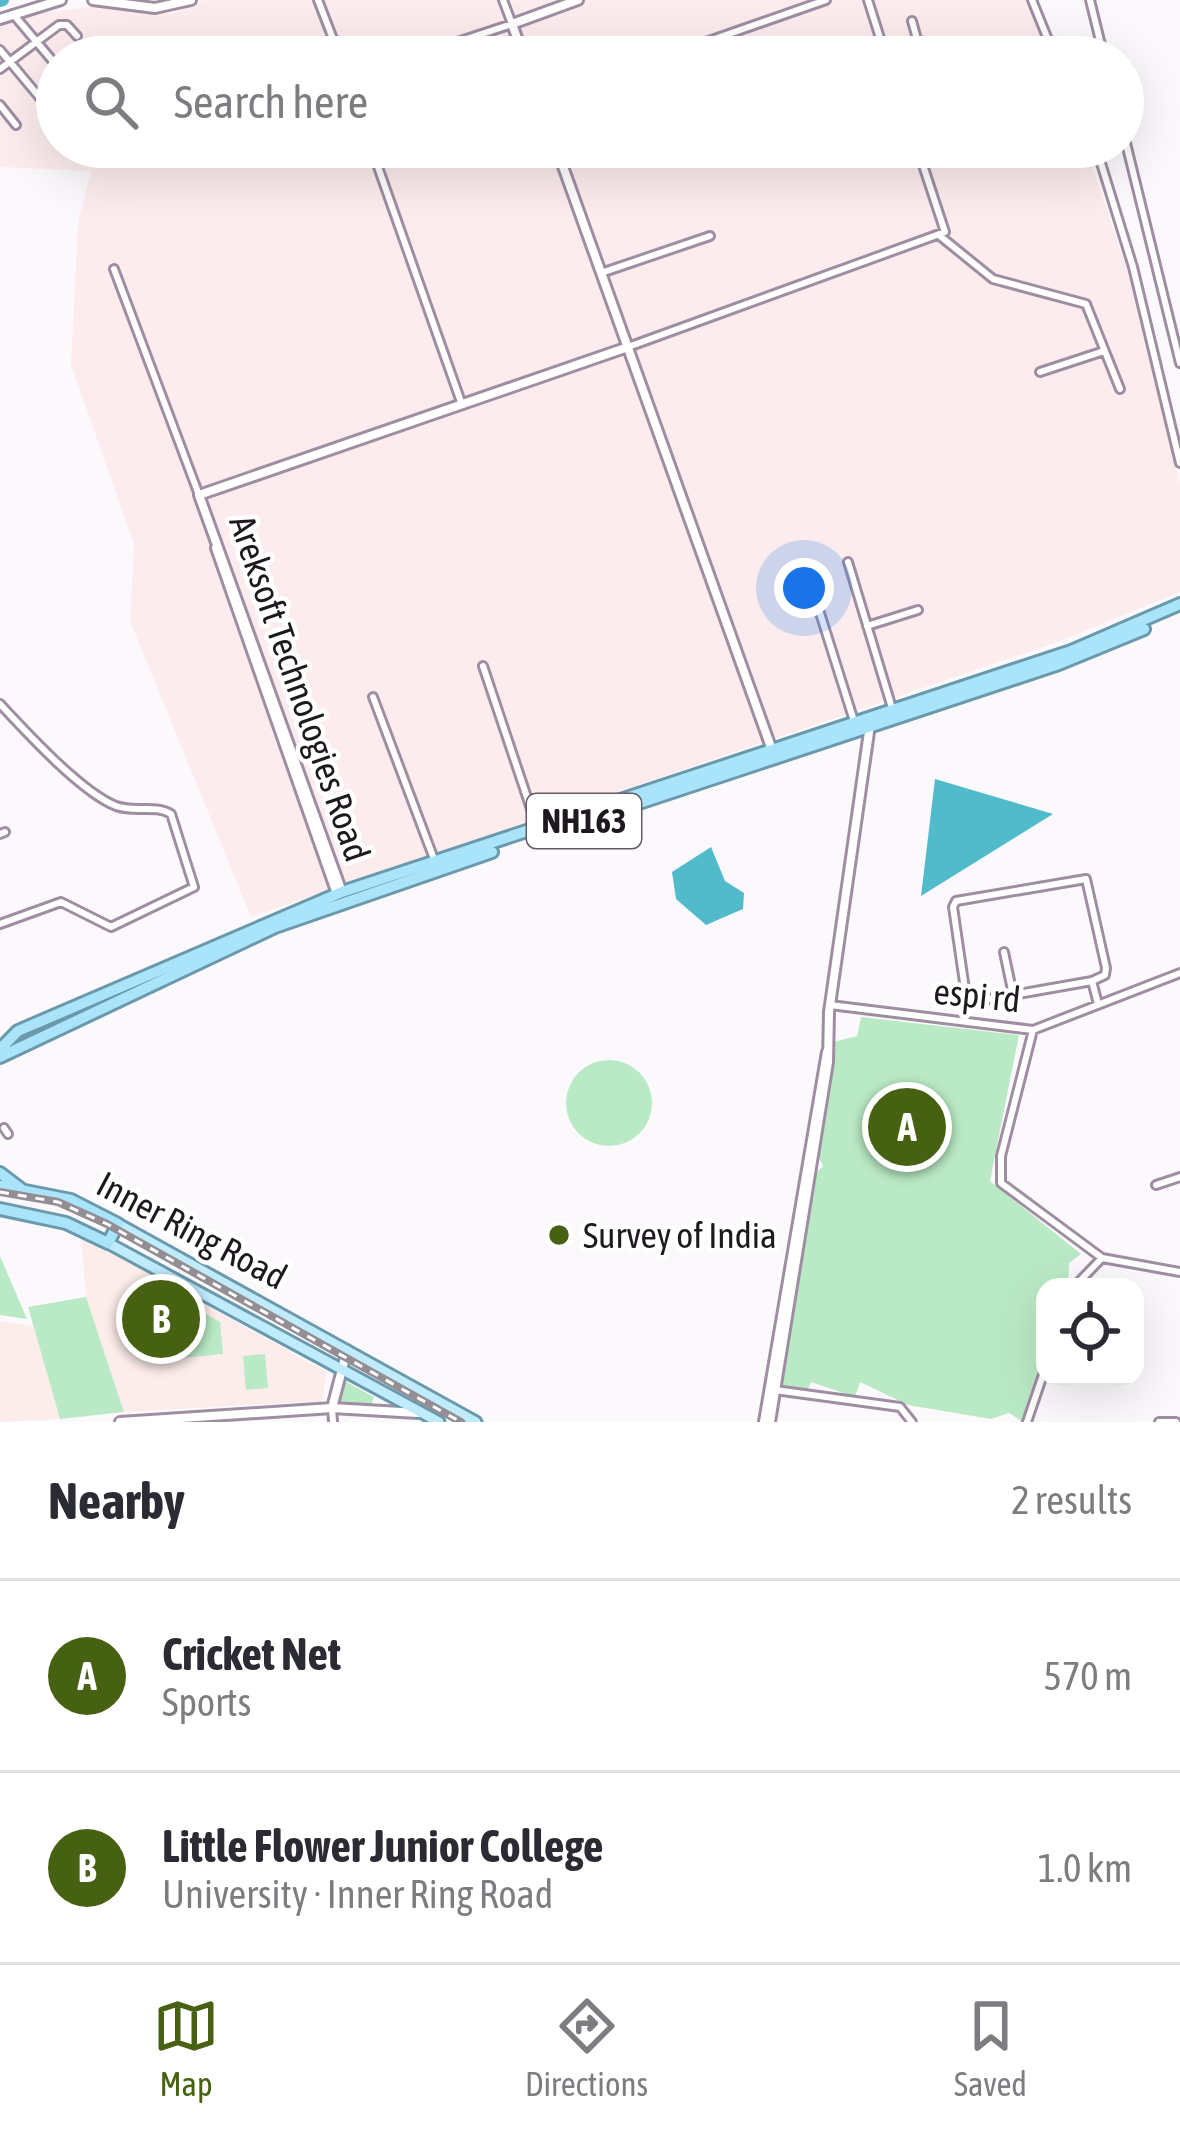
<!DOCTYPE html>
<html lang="en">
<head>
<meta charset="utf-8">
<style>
	:root { --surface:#fff; --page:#f2f2f3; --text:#2b2b33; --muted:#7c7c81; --line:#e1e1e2; --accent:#466111 }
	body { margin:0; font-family:"Asap Condensed",sans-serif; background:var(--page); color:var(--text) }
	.controls { position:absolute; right:36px; bottom:36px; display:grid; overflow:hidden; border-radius:24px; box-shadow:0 12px 48px #0002 }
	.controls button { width:108px; height:108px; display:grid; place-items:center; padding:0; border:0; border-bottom:3px solid var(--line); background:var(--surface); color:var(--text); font:60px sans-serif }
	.you { position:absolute; left:804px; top:588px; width:42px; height:42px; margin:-30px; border:9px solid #fff; border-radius:50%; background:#1a73e8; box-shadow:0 0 0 18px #1a73e833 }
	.badge { display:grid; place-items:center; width:78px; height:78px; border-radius:50%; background:var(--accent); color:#fff; font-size:39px; font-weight:700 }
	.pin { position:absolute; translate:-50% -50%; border:6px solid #fff; box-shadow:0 3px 12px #0006 }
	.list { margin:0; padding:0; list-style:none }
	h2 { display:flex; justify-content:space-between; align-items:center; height:156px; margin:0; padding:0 48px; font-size:51px }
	h2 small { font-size:39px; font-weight:400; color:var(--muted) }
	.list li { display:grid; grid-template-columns:78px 1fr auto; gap:36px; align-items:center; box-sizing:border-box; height:192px; padding:0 48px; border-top:3px solid var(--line) }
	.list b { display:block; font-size:45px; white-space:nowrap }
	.list p { margin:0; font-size:39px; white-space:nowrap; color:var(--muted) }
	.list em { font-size:39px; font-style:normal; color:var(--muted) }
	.icon { flex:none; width:66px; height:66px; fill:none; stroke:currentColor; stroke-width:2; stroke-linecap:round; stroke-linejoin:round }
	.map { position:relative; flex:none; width:1180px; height:1422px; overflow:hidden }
	.search { position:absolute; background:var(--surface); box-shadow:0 12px 48px #0002; left:36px; right:36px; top:36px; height:132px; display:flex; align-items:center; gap:30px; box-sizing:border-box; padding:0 42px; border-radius:66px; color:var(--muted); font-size:45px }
	.sheet { height:540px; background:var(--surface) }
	nav { display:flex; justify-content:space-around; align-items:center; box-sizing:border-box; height:168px; border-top:3px solid var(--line); background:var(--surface); font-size:33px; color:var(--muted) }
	nav a { display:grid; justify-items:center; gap:6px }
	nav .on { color:var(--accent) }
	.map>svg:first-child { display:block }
	.industrial { fill:#fcecee }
	.education { fill:#fcecea }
	.green { fill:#baeac5 }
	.water { fill:#51bbcc }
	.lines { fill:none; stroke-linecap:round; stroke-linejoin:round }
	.river { stroke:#51bbcc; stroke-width:12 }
	.minor-casing { stroke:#9f8ea2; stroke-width:12 }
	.tertiary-casing { stroke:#9f8ea2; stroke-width:14 }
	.secondary-casing { stroke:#9f8ea2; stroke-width:14 }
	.primary-casing { stroke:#6b99ac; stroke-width:15 }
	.trunk-casing { stroke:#6b99ac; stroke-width:16 }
	.minor { stroke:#fff; stroke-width:6 }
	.tertiary { stroke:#fff; stroke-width:8 }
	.secondary { stroke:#fff; stroke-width:8 }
	.primary { stroke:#bfebfb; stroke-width:9 }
	.trunk { stroke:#aae4fa; stroke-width:10 }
	.rail-casing { stroke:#928e93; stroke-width:8 }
	.rail { stroke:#fff; stroke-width:3; stroke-dasharray:9; stroke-linecap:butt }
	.poi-dot { fill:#466111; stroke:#fff; stroke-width:4.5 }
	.labels { text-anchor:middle; stroke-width:9; stroke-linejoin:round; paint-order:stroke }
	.shield { fill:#fff; stroke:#625d62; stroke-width:3 }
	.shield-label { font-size:33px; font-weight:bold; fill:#1e181f }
	.street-label { font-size:36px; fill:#1e181f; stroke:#fff }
	.poi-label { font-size:36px; fill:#1e181f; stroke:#fff; text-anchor:start }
</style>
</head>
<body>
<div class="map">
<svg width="1180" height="1422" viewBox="0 0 1180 1422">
	<rect width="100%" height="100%" fill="#fcf9fd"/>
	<!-- industrial -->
	<path class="industrial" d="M203 0H1029L1051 57H57V147H1086L1127 270 1180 483V592L1052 644 251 917 130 621 134 544 71 365 78 223 91 171 0 167V25L27 15 89 7 172 14Z"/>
	<!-- education -->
	<path class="education" d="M81 1236 327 1372 322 1401 124 1412 86 1297Z
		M0 1321 34 1327 60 1419 0 1422Z"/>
	<!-- green -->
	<path class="green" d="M861 1017 1019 1035 990 1181 1081 1254 1069 1263 1068 1287H1045V1359L1023 1422 1009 1413 991 1419 908 1405 860 1382 855 1397 811 1382 808 1389 778 1385 813 1176 823 1166 815 1150 829 1043 857 1036Z
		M566 1103a43 43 0 1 1 86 0a43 43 0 1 1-86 0Z
		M0 1256 27 1319 0 1315Z
		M171 1292 172 1307 190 1305 220 1322 223 1354 143 1362 145 1294Z
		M86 1297 124 1412 60 1419 28 1307Z
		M265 1354 268 1388 246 1390 243 1356Z
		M343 1380 374 1397 371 1405 335 1404Z"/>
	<!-- water -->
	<path class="water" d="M935 779 1053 814 921 896Z
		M711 847 725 881 744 893 743 909 706 925 676 899 672 872Z"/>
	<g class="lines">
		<!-- river -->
		<path class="river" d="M0 1 3 0"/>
		<defs>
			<path id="minor" d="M318 0 340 57
				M868 0 886 57
				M1032 0 1055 57
				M1090 0 1104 57
				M13 14 57 66
				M912 21 922 57
				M0 50 56 117
				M412 57 512 24 503 0
				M663 57 826 0
				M0 69 59 25H67L77 36
				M0 105 16 125
				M1123 131 1180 363
				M371 147 461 402
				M1096 147 1133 267 1180 463
				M940 236 993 279 1086 304 1120 389
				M114 269 199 495
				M601 273 710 236
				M628 347 945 232 917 147
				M1040 372 1104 351
				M848 562 892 708
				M808 575 854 721
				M867 626 918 610
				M483 666 537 827
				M373 697 434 859
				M0 704C26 732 81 792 116 806 135 813 155 804 171 814L194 887 111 927 61 902 0 924
				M0 834 5 832
				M1004 952 1013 995
				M1092 981 967 1003 953 907 956 901 1086 879 1106 968 1105 975 1092 981 1098 1004
				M830 1005 1033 1030 1180 973
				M1033 1030 1001 1156V1183L1102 1258 1180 1272
				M4 1128 8 1134
				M1156 1185 1180 1177
				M1074 1287 1102 1258
				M775 1390 900 1407 912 1422
				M332 1408 333 1422
				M1027 1422 1045 1369
				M1159 1422H1176"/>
			<path id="tertiary" d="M93 0 155 8 191 0
				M0 19 61 0
				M524 57 512 24 578 0
				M556 147 772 750
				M199 495 628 347
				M199 495 342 892
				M216 548 337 894
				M764 1422 827 1052
				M770 1422 828 1062 829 1012 870 725"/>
			<path id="secondary" d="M332 1408 347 1350
				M120 1422 332 1408 418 1413"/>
			<path id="primary" d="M118 1224 476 1422
				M108 1243 439 1422"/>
			<path id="trunk" d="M612 812 1056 665 1144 629
				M0 1049 18 1031 342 892 1071 651 1180 604
				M0 1057 275 927 492 852
				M0 1173 21 1189
				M0 1186 71 1200 118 1224 108 1243 66 1223 0 1209"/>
		</defs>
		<!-- minor casing -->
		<use href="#minor" class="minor-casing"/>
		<!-- tertiary casing -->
		<use href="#tertiary" class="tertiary-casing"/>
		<!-- secondary casing -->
		<use href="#secondary" class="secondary-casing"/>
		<!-- primary casing -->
		<use href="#primary" class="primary-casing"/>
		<!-- trunk casing -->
		<use href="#trunk" class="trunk-casing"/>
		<!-- minor -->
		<use href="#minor" class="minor"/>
		<!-- tertiary -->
		<use href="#tertiary" class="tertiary"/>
		<!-- secondary -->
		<use href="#secondary" class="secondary"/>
		<!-- primary -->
		<use href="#primary" class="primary"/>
		<!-- trunk -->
		<use href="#trunk" class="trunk"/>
		<defs>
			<path id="rail" d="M0 1192 58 1202 107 1224 461 1422"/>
		</defs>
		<!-- rail casing -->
		<use href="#rail" class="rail-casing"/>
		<!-- rail -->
		<use href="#rail" class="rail"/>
	</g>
	<!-- markers -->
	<circle class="poi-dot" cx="559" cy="1235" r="12"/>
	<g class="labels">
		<!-- shield labels -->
		<rect class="shield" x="527" y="794" width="114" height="54" rx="9"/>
		<g class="shield-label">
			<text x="584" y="833">NH163</text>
		</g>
		<!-- street labels -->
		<g class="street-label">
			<text transform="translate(300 688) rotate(71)" y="13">Areksoft Technologies Road</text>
			<text transform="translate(977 995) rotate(6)" y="13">espi rd</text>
			<text transform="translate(192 1230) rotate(28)" y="13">Inner Ring Road</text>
		</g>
		<!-- poi labels -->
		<g class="poi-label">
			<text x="583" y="1248">Survey of India</text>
		</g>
	</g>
</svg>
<div class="controls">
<button><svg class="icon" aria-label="locate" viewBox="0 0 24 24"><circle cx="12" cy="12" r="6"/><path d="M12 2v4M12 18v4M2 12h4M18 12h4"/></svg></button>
</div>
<div class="you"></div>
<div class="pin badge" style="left:907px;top:1127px">A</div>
<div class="pin badge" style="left:161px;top:1319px">B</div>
<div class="search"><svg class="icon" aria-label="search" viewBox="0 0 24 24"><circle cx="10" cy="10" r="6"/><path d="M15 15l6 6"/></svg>Search here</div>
</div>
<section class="sheet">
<h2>Nearby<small>2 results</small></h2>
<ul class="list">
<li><span class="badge">A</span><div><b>Cricket Net</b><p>Sports</p></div><em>570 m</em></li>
<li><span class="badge">B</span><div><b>Little Flower Junior College</b><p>University · Inner Ring Road</p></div><em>1.0 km</em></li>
</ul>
</section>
<nav>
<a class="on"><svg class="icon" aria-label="map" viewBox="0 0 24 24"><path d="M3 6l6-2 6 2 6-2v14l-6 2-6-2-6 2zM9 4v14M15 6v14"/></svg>Map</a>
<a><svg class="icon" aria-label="directions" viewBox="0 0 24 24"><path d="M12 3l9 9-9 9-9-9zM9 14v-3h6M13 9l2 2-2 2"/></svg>Directions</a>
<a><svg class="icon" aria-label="saved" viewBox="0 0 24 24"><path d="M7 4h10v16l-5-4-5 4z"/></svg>Saved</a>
</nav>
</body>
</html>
